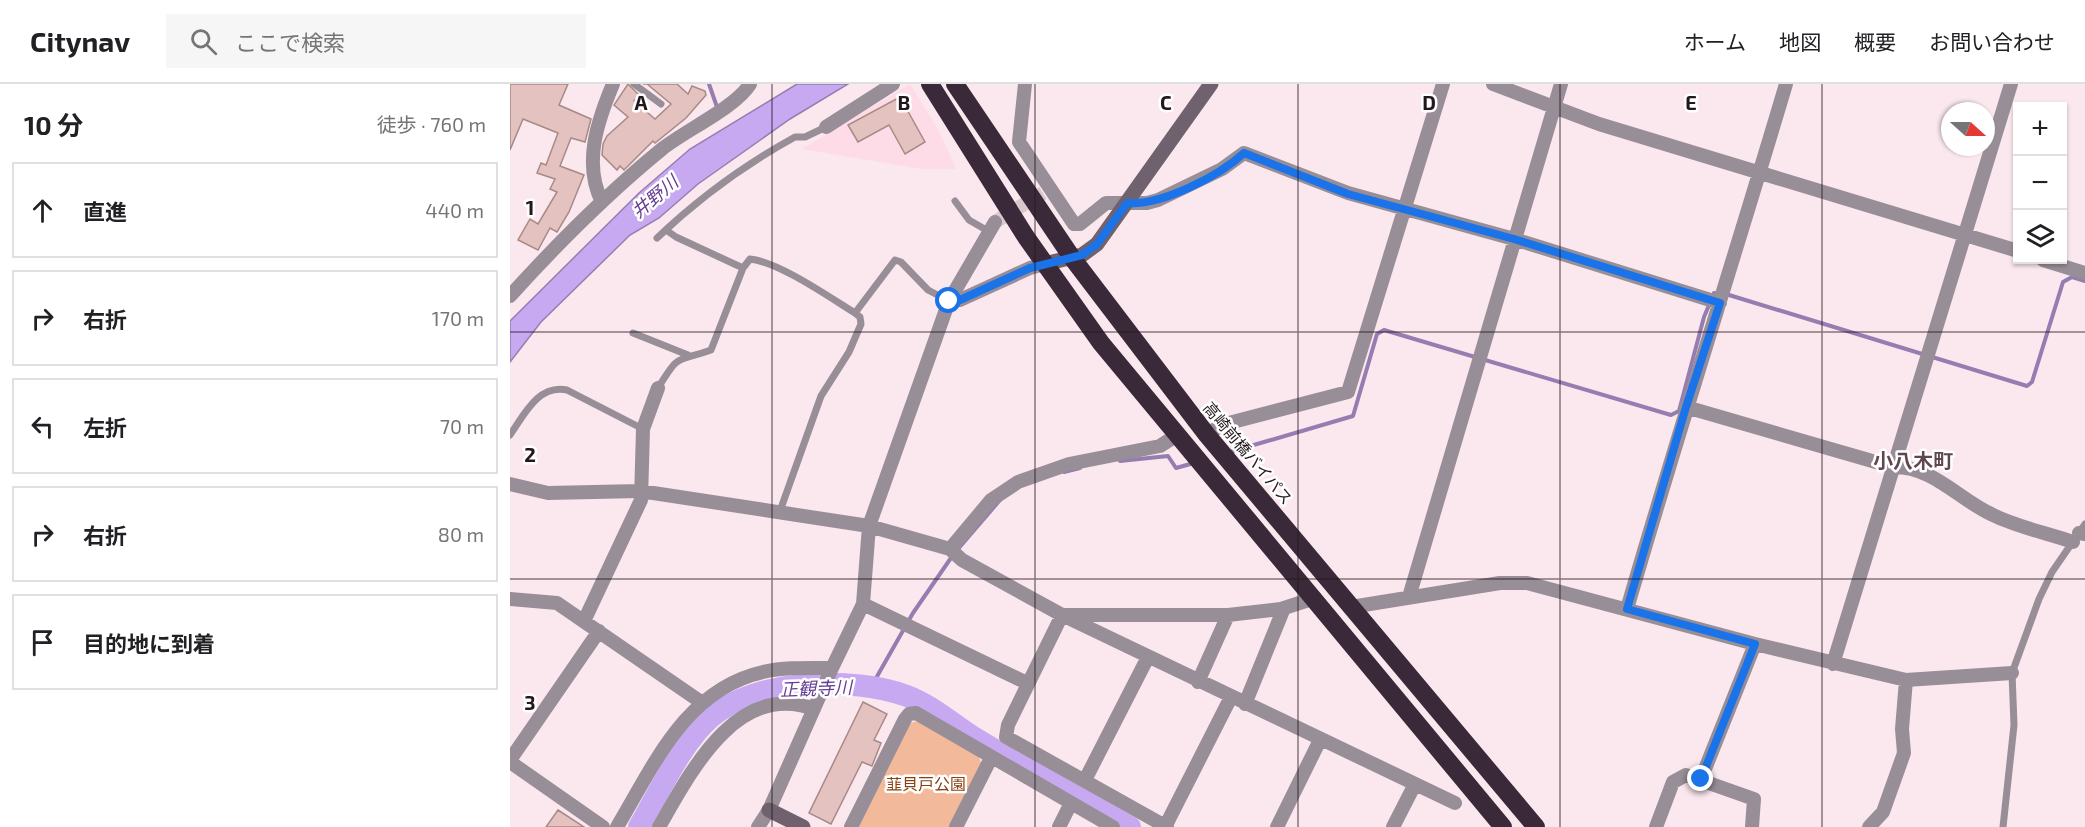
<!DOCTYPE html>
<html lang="ja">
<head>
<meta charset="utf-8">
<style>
	:root { --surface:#fff; --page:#f6f6f6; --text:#202124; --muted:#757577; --line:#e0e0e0 }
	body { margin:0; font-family:"Exo 2","Noto Sans JP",sans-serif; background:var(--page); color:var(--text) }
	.controls { position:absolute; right:18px; top:18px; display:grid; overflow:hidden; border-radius:0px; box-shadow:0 2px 4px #0004 }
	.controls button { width:54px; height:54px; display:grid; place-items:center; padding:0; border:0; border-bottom:2px solid var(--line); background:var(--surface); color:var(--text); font:30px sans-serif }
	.compass { position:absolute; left:1431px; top:18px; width:54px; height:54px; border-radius:50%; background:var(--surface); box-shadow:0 2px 4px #0004; rotate:111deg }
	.stop { position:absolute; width:18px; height:18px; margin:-14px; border:4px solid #1a73e8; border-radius:50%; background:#fff }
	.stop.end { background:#1a73e8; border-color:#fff; box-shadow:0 2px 6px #0008 }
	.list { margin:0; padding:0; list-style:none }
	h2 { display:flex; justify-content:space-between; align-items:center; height:78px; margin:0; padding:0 24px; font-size:26px }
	h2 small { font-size:20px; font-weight:400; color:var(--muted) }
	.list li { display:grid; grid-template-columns:39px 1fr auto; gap:18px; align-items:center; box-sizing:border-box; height:96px; margin:0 12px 12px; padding:0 12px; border:2px solid var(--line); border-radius:0px }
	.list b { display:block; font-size:22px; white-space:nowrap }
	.list em { font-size:20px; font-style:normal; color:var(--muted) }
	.icon { flex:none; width:33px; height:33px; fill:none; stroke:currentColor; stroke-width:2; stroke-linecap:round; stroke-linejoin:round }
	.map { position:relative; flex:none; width:1575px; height:743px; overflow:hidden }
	header { display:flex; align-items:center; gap:36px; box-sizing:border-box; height:84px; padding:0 30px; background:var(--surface); border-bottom:2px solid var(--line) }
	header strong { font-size:28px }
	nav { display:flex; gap:33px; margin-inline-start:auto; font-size:21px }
	.search { width:420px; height:54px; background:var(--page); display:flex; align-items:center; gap:15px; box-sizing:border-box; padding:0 21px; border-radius:0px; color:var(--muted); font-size:22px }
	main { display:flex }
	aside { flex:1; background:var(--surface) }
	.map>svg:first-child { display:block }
	.built { fill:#fddce7 }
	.green { fill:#f2b99a }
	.water { fill:#c7a9f1; stroke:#967db1; stroke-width:1.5 }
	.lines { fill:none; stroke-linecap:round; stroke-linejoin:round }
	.stream { stroke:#967db1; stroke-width:4 }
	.river { stroke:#c7a9f1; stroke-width:22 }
	.building { fill:#e3c2bf; stroke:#a88987; stroke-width:1.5 }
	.street-tunnel { stroke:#dac8ce; stroke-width:14; stroke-dasharray:14 7; stroke-linecap:butt }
	.lane { stroke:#988e97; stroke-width:7 }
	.street { stroke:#988e97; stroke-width:14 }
	.secondary { stroke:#6f616e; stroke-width:15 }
	.highway { stroke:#3a2939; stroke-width:18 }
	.route { stroke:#1a73e8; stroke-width:8 }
	.grid { fill:none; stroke:#22171b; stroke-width:1.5; stroke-opacity:0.55 }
	.labels { text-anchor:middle; stroke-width:5; stroke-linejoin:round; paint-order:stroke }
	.street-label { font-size:16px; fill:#22171b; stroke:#fff }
	.park-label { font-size:16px; fill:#864214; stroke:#fff }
	.water-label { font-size:18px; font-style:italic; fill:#653d92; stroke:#fff }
	.quarter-label { font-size:20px; font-weight:bold; fill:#60464f; stroke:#fff }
	.grid-label { font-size:20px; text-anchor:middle; font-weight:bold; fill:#22171b; stroke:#fff; stroke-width:5; stroke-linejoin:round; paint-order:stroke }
</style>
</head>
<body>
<header>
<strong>Citynav</strong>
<div class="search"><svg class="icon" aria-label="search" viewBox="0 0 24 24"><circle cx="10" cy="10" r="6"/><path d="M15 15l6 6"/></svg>ここで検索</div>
<nav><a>ホーム</a><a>地図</a><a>概要</a><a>お問い合わせ</a></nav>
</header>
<main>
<aside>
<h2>10 分<small>徒歩 · 760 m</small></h2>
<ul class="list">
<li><svg class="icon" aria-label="ahead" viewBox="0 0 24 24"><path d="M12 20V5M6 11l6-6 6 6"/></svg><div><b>直進</b></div><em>440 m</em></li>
<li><svg class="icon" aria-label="right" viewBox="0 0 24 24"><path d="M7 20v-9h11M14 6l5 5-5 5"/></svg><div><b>右折</b></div><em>170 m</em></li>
<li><svg class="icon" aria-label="left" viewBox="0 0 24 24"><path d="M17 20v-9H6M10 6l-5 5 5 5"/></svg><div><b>左折</b></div><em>70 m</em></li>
<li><svg class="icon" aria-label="right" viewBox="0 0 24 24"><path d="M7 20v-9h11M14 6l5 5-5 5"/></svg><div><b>右折</b></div><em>80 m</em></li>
<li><svg class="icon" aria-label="arrive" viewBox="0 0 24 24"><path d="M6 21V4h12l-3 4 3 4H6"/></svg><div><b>目的地に到着</b></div></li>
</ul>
</aside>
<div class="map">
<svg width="1575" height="743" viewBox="0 0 1575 743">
	<rect width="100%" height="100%" fill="#fbe7ee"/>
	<!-- built -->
	<path class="built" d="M400 0 430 49 446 85H412L292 65Z"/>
	<!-- green -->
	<path class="green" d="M407 637 469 673 472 681 441 743H348L398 640Z"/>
	<!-- water -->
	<path class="water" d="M287 0H338L280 35 188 100 149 134 120 151 31 238 0 278V237L129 109 180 65Z"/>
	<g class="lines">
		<!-- stream -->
		<path class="stream" d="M199 0 207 23
			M720 368 843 332 867 250 874 246 1161 331 1169 327 1194 233 1204 209 1219 211 1517 302 1522 298 1553 198 1562 193 1575 197
			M610 377 658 372 666 384 684 379
			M554 388 570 384
			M448 465 490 416
			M361 603 403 529 443 471"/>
		<!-- river -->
		<path class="river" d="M129 743C149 709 171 659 201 633 246 595 343 592 397 612 421 621 441 639 463 653 514 684 568 713 620 743"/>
	</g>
	<!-- building -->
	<path class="building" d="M0 0H58L49 21 81 35 75 58 61 54 50 82 74 91 59 128 47 148 40 144 28 166 8 156 20 135 28 140 47 108 40 105 45 95 27 89 31 79 36 81 48 49 13 35 0 66Z
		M118 0 129 11 124 17 145 35 161 20 137 0H133H167L178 10 182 2 195 7 196 11 176 34 145 59 143 57 114 86 110 82 107 86 92 71 93 60 97 52 118 33 104 21Z
		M390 13 415 58 395 70 379 41 348 58 338 41Z
		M353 618 377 630 364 656 371 659 362 682 352 678 321 740 299 729Z
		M48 726 74 743H36Z"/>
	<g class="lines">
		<!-- street-tunnel -->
		<path class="street-tunnel" d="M485 138 536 107"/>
		<!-- lane -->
		<path class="lane" d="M124 0 151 20
			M445 117 459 136 478 147
			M156 146 166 153 233 184
			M147 154C189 114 234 81 285 53H295L316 43
			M123 249 178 271
			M148 304C170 268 165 279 201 266L233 184 240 175C269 178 319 213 345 229
			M0 351C14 331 28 300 57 306L133 345
			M270 427 311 312 339 268 351 240 350 233 345 229 385 176 391 178 418 206 439 217
			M1493 743 1504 641 1502 589 1529 515 1542 488 1575 440"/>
		<!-- street -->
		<path class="street" d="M515 0 509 58 564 140H570L596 119H637L648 116 712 85 734 69 838 109 1004 155 1210 219
			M983 0 1089 40 1508 167
			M316 43 383 0
			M92 118C73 80 87 38 103 0
			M1533 176 1575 189
			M0 212C47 160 98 109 152 65 176 46 226 23 240 0
			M439 217 485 138
			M1176 323 1383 383C1423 382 1449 416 1483 431 1507 443 1537 449 1563 458
			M697 351 711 341 838 308 933 0
			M0 400 38 409 130 407 359 442 440 465 452 476 552 531 945 719
			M1569 449 1575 450
			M440 465 481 416 508 398 559 380 650 362 667 351
			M899 513 1051 0
			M0 515 47 519 191 618
			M353 520 517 599
			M841 523 990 499H1017L1245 560 1396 596 1502 589
			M1117 525C1168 349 1224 175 1276 0
			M75 535 131 416 133 345 148 304
			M1323 580 1501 0
			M688 598 718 531
			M735 620 774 524
			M0 676 89 547
			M0 678 93 743
			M1191 695 1245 560
			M575 696 638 573
			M107 743C144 681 176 605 253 588 274 583 299 584 322 584
			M149 743C180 689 227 596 304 625
			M248 743 259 726 322 584 353 520 359 442 439 217 450 216 520 184 534 180
			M341 743 395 635 399 630 406 629 603 743
			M446 743 481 674
			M549 743 561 719
			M655 743 721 613
			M657 743 496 653 498 641 552 531H718L771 525 805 514
			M767 743 810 656
			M883 743 905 700
			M1146 743 1163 698 1176 691 1244 715 1242 743
			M1359 743 1373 728 1394 669 1392 645 1396 596"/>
		<!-- secondary -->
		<path class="secondary" d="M534 180 572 171 587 160 701 0
			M259 726 293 743"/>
		<!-- highway -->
		<path class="highway" d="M420 0 516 153 591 259 993 743
			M445 0 563 175 697 351 1026 743"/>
	</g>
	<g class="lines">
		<!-- route -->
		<path class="route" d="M439 217 450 216 520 184 572 171 587 160 617 119C651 122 709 92 734 69L838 110 1004 155 1210 219 1176 323 1117 525 1245 560 1191 695"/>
	</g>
	<!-- grid -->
	<path class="grid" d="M262 0V743M525 0V743M788 0V743M1050 0V743M1312 0V743M0 248H1575M0 495H1575"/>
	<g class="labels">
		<!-- street labels -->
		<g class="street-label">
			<text transform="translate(738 369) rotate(50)" y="6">高崎前橋バイパス</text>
		</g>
		<!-- park labels -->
		<g class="park-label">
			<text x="416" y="706">韮貝戸公園</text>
		</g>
		<!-- water labels -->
		<g class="water-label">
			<text transform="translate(145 113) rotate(-40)" y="6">井野川</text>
			<text transform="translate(306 605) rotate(-2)" y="6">正観寺川</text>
		</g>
		<!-- quarter labels -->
		<g class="quarter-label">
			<text x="1403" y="384">小八木町</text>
		</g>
	</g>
	<g class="grid-label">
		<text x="131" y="26">A</text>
		<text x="394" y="26">B</text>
		<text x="656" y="26">C</text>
		<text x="919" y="26">D</text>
		<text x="1181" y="26">E</text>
		<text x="20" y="131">1</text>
		<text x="20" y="378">2</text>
		<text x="20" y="626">3</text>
	</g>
</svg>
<div class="controls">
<button>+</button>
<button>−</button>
<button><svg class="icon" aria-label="layers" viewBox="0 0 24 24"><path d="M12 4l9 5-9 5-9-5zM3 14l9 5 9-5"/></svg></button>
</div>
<svg class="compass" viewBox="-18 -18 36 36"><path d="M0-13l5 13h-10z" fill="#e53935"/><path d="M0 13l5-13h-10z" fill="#757577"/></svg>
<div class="stop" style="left:439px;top:217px"></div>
<div class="stop end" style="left:1191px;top:695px"></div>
</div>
</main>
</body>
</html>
